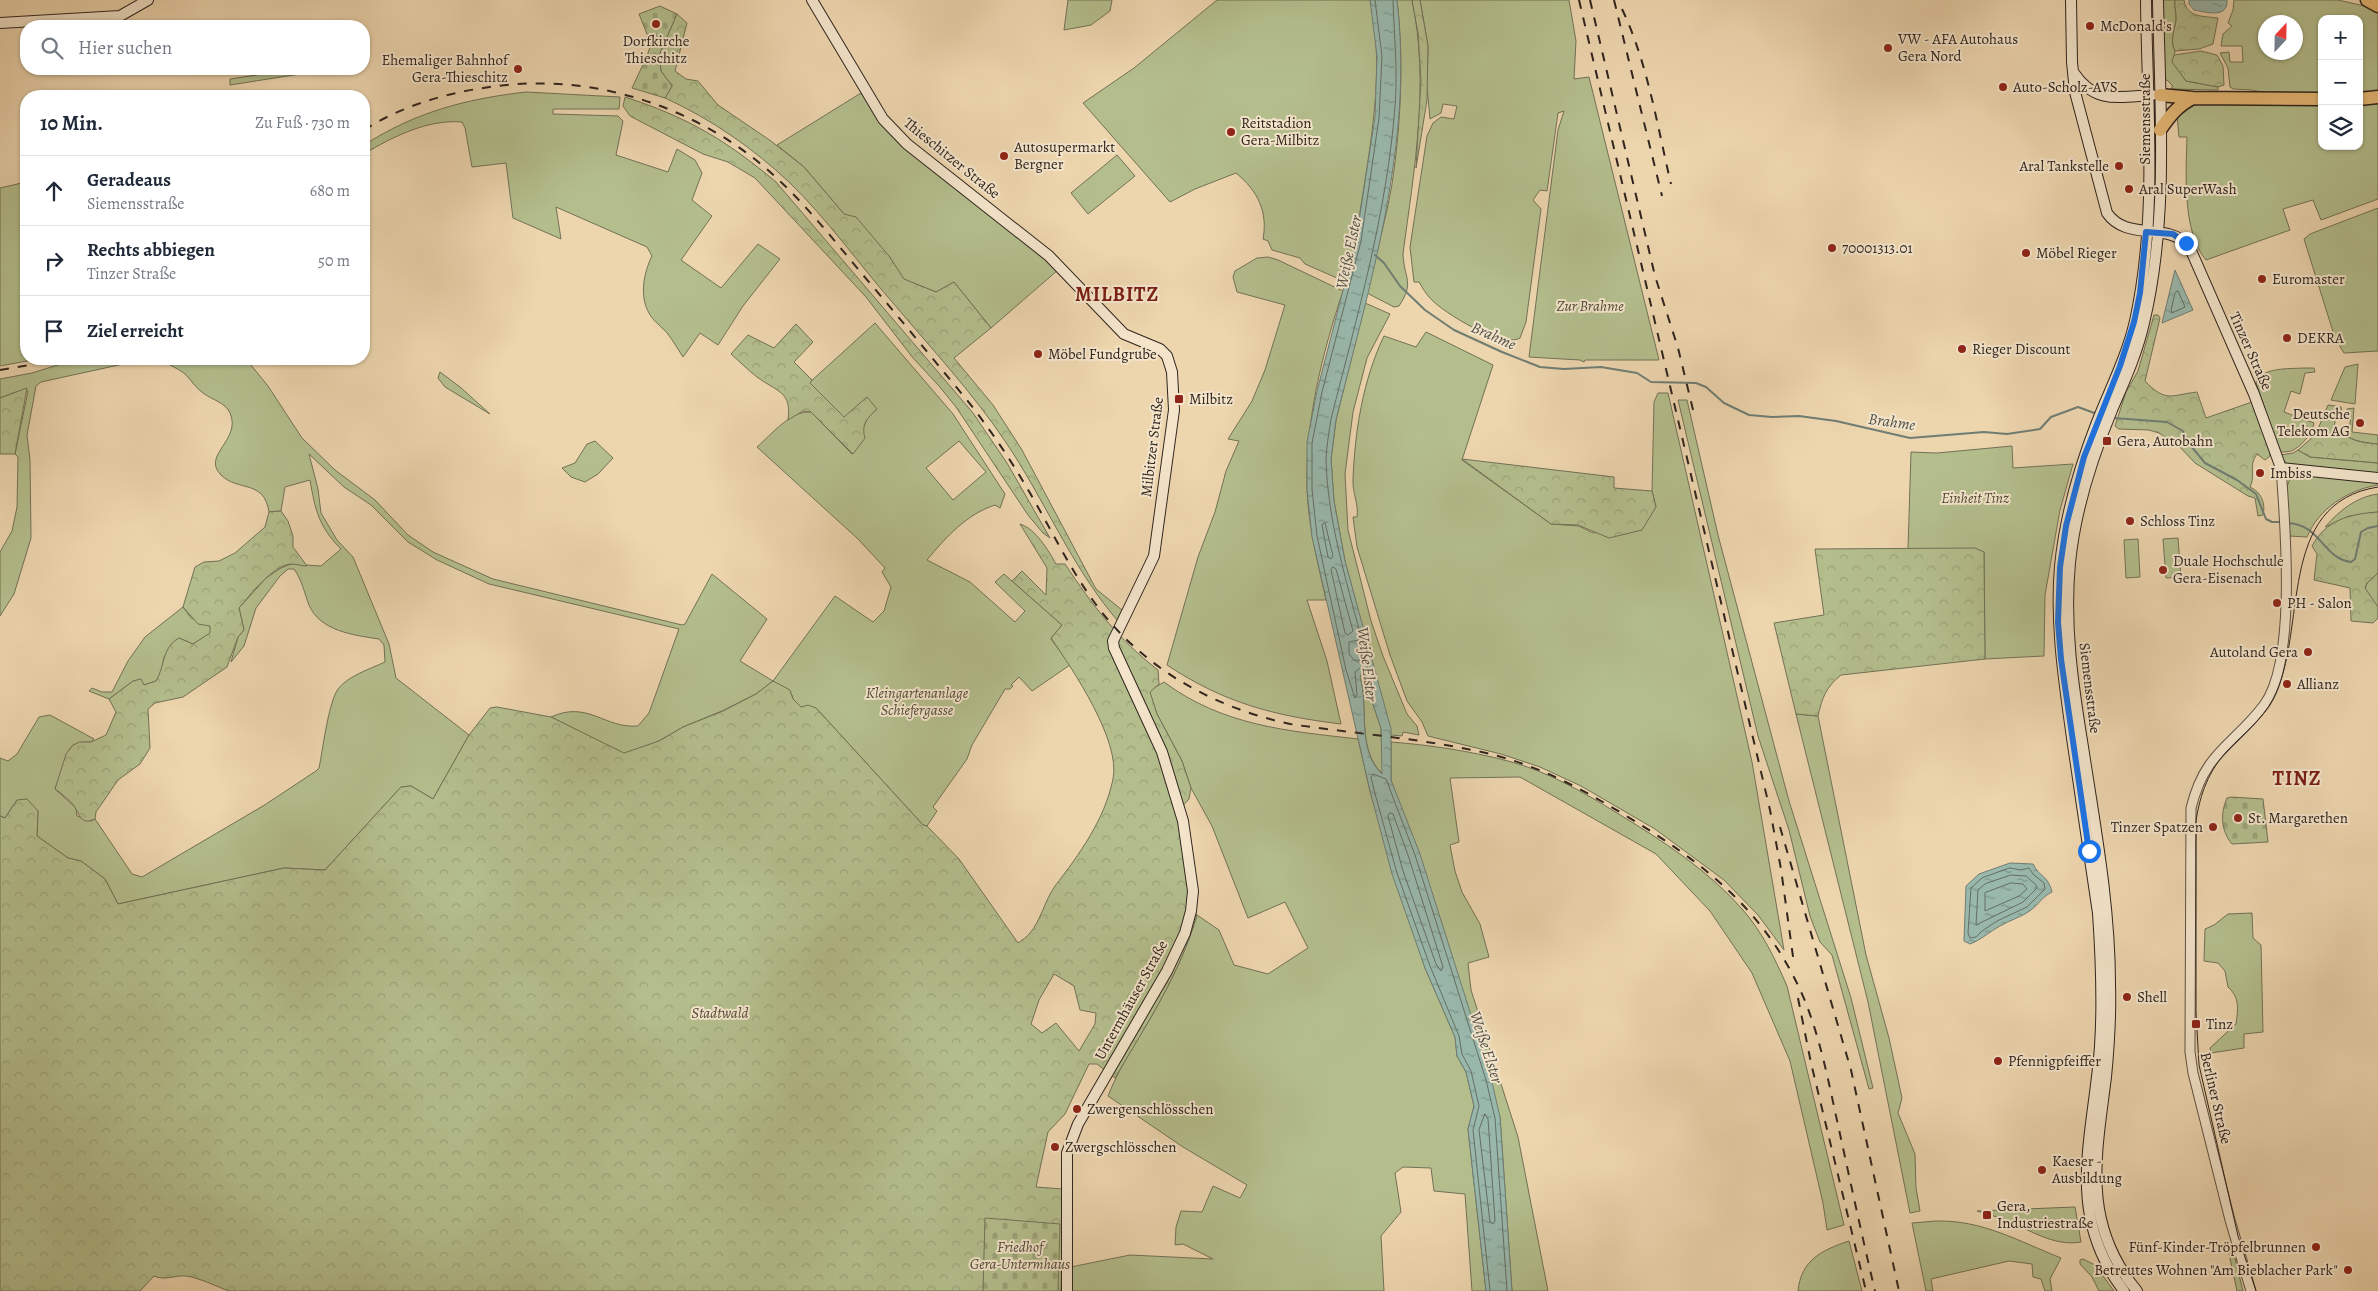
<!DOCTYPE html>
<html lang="de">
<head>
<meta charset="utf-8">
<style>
	:root { --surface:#fff; --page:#f2f2f3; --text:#1f2937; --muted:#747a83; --line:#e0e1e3 }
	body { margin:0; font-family:Alegreya,serif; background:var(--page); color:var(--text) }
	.controls { position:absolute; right:15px; top:15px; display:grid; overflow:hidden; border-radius:10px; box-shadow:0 1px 4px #0004 }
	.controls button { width:45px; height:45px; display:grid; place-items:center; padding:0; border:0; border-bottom:1px solid var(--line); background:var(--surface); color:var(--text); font:25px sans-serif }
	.compass { position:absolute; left:2258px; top:15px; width:45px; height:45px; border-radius:50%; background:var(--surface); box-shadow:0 1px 4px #0004; rotate:22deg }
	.stop { position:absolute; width:15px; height:15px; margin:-11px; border:4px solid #1a73e8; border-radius:50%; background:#fff }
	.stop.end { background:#1a73e8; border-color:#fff; box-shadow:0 1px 5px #0008 }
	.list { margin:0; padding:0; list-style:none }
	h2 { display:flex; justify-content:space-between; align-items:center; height:65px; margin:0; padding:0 20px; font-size:21px }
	h2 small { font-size:16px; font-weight:400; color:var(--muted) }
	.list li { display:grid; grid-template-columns:32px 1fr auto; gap:15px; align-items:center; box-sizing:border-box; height:70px; padding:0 20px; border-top:1px solid var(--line) }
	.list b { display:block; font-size:19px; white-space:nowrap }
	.list p { margin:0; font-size:16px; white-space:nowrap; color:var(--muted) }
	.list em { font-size:16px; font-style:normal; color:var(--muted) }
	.icon { flex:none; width:28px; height:28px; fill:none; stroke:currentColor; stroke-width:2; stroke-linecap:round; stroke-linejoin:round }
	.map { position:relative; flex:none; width:2378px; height:1291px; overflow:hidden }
	.search { position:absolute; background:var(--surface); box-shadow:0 1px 4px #0004; left:20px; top:20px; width:350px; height:55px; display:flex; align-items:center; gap:12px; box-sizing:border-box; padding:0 18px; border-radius:20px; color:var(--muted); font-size:19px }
	.panel { position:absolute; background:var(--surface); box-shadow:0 1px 4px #0004; left:20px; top:90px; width:350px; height:275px; border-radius:20px }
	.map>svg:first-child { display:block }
	.green { fill:#b4be8d; stroke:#727156; fill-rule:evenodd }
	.forest { fill:url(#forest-crowns); stroke:#727156; fill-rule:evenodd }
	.cemetery { fill:url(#cemetery-stones); stroke:#727156 }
	.water { fill:url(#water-ripples); stroke:#6f7d73; fill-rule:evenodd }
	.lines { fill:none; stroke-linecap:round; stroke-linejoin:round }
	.shore { stroke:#646e65; stroke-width:1 }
	.stream { stroke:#6f7d73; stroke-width:2 }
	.tertiary-casing { stroke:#5e5042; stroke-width:11 }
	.secondary-casing { stroke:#2f241e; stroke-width:12 }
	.motorway-casing { stroke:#2f241e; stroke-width:15 }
	.tertiary { stroke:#f3e4ca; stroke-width:9 }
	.secondary { stroke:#f3e4ca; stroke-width:10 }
	.motorway { stroke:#e6ba77; stroke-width:12 }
	.tram { stroke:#2f241e; stroke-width:1 }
	.rail { stroke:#2f241e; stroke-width:2; stroke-dasharray:9 9; stroke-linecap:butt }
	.route { stroke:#1a73e8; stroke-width:6 }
	.poi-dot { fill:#8f2418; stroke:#f3e4ca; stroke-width:2 }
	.labels { text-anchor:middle; stroke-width:4; stroke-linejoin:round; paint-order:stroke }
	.poi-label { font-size:15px; fill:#2f241e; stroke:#f3e4ca; text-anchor:start }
	.street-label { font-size:15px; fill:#2f241e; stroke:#f3e4ca }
	.park-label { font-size:15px; font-style:italic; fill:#504a3a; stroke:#f3e4ca }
	.water-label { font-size:16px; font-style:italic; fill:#4f5049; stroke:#f3e4ca }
	.district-label { font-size:20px; font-weight:bold; letter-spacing:1px; fill:#7a1f14; stroke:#f3e4ca }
</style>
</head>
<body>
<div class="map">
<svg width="2378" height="1291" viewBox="0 0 2378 1291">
	<defs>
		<pattern id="forest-crowns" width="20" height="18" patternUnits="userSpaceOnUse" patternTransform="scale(1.25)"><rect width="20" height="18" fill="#b4be8d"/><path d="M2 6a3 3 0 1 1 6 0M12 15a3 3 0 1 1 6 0" fill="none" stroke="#9ba379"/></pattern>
		<pattern id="cemetery-stones" width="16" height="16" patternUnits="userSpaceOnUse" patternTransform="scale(1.25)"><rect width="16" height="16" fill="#b4be8d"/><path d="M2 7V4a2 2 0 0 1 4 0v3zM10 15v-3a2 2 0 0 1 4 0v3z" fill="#9ba379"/></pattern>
		<pattern id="water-ripples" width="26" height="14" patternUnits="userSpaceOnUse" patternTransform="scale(1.25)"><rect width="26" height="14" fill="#99b8ac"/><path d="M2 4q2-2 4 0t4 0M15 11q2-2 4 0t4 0" fill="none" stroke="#7d958b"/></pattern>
	</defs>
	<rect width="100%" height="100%" fill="#edd5ae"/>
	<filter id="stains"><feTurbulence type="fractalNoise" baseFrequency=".004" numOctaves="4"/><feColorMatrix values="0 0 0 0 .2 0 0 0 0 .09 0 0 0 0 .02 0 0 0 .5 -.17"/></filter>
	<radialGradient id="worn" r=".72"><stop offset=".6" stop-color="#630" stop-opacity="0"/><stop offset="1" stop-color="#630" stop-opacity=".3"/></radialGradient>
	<!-- green -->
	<path class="green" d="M1068 0H1112L1110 11 1091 25 1064 30Z
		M1217 0H1370C1384 64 1373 129 1363 193 1358 222 1355 254 1346 282L1305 264 1300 258 1272 250 1268 241 1263 239C1268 212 1258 191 1236 173L1195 189 1170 202 1083 103 1134 68Z
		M1397 0H1412C1430 84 1414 170 1403 254 1404 279 1415 282 1399 306L1394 307 1367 293C1375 257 1386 220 1392 184 1401 124 1404 61 1397 0Z
		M1420 0H1569L1576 41 1574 79 1589 77 1659 360H1585L1584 362 1580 360 1529 357 1558 130 1564 111 1558 113 1547 191 1540 190 1533 200 1541 209 1526 322 1520 338C1503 349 1443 313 1430 298 1426 294 1422 287 1419 282H1414L1410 247 1427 136 1433 123 1441 117 1454 119 1457 106 1443 104 1441 113 1430 119 1427 87 1428 46Z
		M2161 0H2175C2174 7 2177 15 2176 21 2174 32 2170 41 2175 51L2173 62 2186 81 2218 87V90L2172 89V85L2167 80H2163Z
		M2234 0H2338L2378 9V92L2359 95V19H2322V95L2274 94 2251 90 2233 89 2230 87 2228 68 2220 53 2229 52 2230 62H2243L2242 46H2221L2223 34 2232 26 2228 23 2233 10ZM2266 22H2296V52H2266Z
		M296 69H332L230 85V79Z
		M526 92 620 97 619 109H553V114L618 116 623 121 616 155 668 172 677 149 695 160 702 173 692 200 712 216 681 260 721 288 758 244 780 259 743 306 718 345 700 333 683 357C678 349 673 341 668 334 662 327 653 321 649 313 639 296 644 272 652 256L647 247 556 207 561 239 513 218 506 163 472 167 465 128 462 122C428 119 392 137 364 154V145C416 112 465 99 526 92Z
		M861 93 889 133 941 175 961 194 971 198 1038 251 1058 270 991 328 954 282 936 292 903 279 889 256 844 214 804 167 777 145Z
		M2322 102V146H2359V103L2378 102V199L2321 220 2313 200 2283 209 2290 230 2206 260C2182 232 2186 172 2187 137H2179L2177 114 2190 104Z
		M1117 155 1135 176 1088 214 1071 193Z
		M26 182V359H38L0 366V188Z
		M2378 208V351L2344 353 2335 338 2304 239 2310 234Z
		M1268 257 1278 260 1343 291C1322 354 1305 422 1307 488 1308 526 1318 563 1326 600H1307L1327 661 1341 724C1275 716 1224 703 1167 665L1198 557 1215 512 1226 471 1239 441 1228 439 1252 401 1265 370 1285 305 1237 292 1233 277 1235 271 1257 258Z
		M1365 303 1390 314 1367 358 1353 412 1345 474 1348 530 1371 621 1383 656 1407 714 1417 726 1419 735 1403 732 1402 736 1391 735 1345 561 1334 501 1331 459 1336 420Z
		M875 323 953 414 1005 494 1000 508 995 505C967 514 946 537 927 560L970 582 1015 622 1025 611 995 582 1004 574 1062 625 1051 639 1070 665 1032 691 1019 677 1011 685 1013 686 1010 689H1005L972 745 967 759 933 807 937 811 927 826 923 825 816 708 801 707 793 699 792 695 773 681 756 694 722 711 683 727 659 741 624 754 551 717C588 700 605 729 638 726L649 713 679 629 489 584 437 560 408 542 371 505 344 487 309 454 318 489 321 513 337 540 353 557 389 644 396 678 469 735 433 799 411 786 401 787 325 870 284 868 118 904 105 879 81 861 68 858 37 836 38 811 17 800 5 818 0 816V758L8 761 17 754 39 717 50 715 94 739 91 742C73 742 69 745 65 762 63 771 58 780 55 789L76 808 77 816 91 821 95 819 132 874 142 877 263 806 316 771 319 768C323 749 328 704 338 689 348 676 370 669 385 662L384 645 379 639C353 635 320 631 309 605 304 592 302 580 294 569H288L280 576 256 608 244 646 231 662 238 637 244 630 239 608 266 578 281 568 291 564 321 566 341 549C319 527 315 510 310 480L285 487 281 511 269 512C264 479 238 492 221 475 201 455 242 440 230 413 225 402 212 400 203 393 196 388 191 380 185 374 176 367 167 364 158 359H246L268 386 302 438 335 470 375 500 408 535 433 552 493 579 682 625 685 624 712 574 767 619 740 661 773 681 835 596 873 622 884 611 891 587 882 572 885 568 858 539 757 447C771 435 791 410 811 412L852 454 867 419 877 409 844 418 809 383ZM959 441 986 472 953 500 926 468Z
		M1426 332 1493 365 1462 460 1551 524 1579 526 1593 533 1656 507 1652 491 1654 402 1658 393H1668L1752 762 1784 950 1758 915 1724 880 1655 829 1581 786 1540 767 1501 754 1428 736 1422 722 1407 701 1390 655 1357 547 1353 517H1357C1359 504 1352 492 1353 479 1355 430 1363 380 1384 336L1416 347Z
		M77 359H146L41 382 36 386 27 435 30 460 31 538 14 594 0 616V552L12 531 17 507 18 457 15 454 28 391 16 392 0 398V379L32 373Z
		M2358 364 2355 404 2331 400 2345 367Z
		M2304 368H2314L2315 372 2305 373 2300 394 2291 391 2284 412 2314 423C2313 433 2300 448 2291 451 2287 452 2283 452 2279 452L2256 382C2263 367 2289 369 2304 368Z
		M440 372 460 387 490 414 445 387 438 378Z
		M1678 400H1687L1718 535 1789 801 1851 998 1873 1088 1869 1089 1832 955 1820 942 1810 916 1789 830 1758 736Z
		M2328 405 2341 407 2342 413 2336 412 2334 431 2349 432 2351 414 2347 413V409L2354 408 2352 432 2378 435V444C2366 443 2358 442 2348 437 2337 433 2333 440 2318 429Z
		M595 441 613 458 598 474 585 482 571 477 562 468 575 463 587 444Z
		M2012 446 2013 468 2073 464 2060 510 2045 595 2044 656 1985 659 1984 552 1908 549 1911 452 1937 453Z
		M2298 450 2310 457 2378 463V474L2287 464 2280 455 2293 453Z
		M2299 474 2378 482V485C2348 490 2319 508 2307 537L2289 536 2286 489 2291 476Z
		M2378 494V512L2349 516 2325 527C2339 511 2356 497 2378 494Z
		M2178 538 2181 577 2166 578 2163 539Z
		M2138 539 2140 577 2126 578 2124 540Z
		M2378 573V609L2365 589 2367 583Z
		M183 607 191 618 210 626 211 633 193 644 179 638 164 657 161 673 156 681 144 685 133 681 109 699 89 691 92 688 102 692H112L128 661 145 637Z
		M1362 672 1381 728 1383 774C1356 751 1369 705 1360 677Z
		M1164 682C1223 726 1288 731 1358 739L1370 791 1425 968 1455 1037 1457 1056 1466 1072 1474 1106 1468 1129 1486 1291H1472L1465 1194 1434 1191 1431 1168 1403 1167 1395 1173 1401 1212 1381 1236 1384 1291H1061V1269L1130 1255 1213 1259 1183 1244 1175 1245 1176 1227 1181 1211 1202 1212 1213 1186 1240 1198 1247 1185 1183 1147 1108 1096C1121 1062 1144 1032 1161 999 1176 972 1188 944 1197 915L1219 930 1234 965 1268 974 1308 948 1285 902 1248 918 1212 826 1191 788 1182 761 1157 714 1149 691Z
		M1796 714 1818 716 1866 955 1889 1038 1902 1098 1898 1113 1915 1154 1916 1188 1920 1211 1910 1213 1868 1002Z
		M1391 742C1430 745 1470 751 1508 761 1547 771 1583 792 1617 813 1663 841 1708 870 1743 910 1763 933 1775 959 1787 986L1844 1225 1827 1230 1823 1203 1790 1061 1752 973 1710 911 1656 854 1520 777 1450 778 1459 842 1450 845 1455 871 1462 892 1480 924 1489 957 1468 963 1471 990 1518 1137 1548 1291H1512L1500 1117 1391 780Z
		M2252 913 2253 938 2261 945 2263 1032 2244 1034V1048L2211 1053 2210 1048 2236 1024C2238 1009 2240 998 2228 987L2225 971 2218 963 2204 961 2205 929 2214 925 2228 914Z
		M2075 1207 2081 1242C2053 1247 2029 1229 2003 1219 1995 1216 1986 1214 1977 1211Z
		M1936 1221C1983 1220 2018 1241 2061 1258L2050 1279 2052 1291H2045L2041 1279 2033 1277 2032 1264 2009 1261 1931 1279 1933 1291H1926L1912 1223Z
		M1849 1241 1862 1291H1798C1801 1260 1822 1250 1849 1241Z
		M2232 1246 2243 1291H2237L2228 1249Z
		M2083 1259 2095 1265 2114 1291H2099L2092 1277 2080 1264V1260Z"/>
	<!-- forest -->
	<path class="forest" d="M1412 0H1420L1428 46 1427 100 1416 168 1421 80 1418 33Z
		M2175 0H2184C2187 18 2203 16 2218 18L2213 44 2199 49 2175 51C2170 41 2174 32 2176 21 2177 15 2174 7 2175 0Z
		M677 14 687 23 675 71 686 79 698 81 718 105 771 141 804 167 844 214 856 217 889 256 904 279 936 292 954 282 991 328 954 358 993 405 1022 450 1096 589 1122 610 1117 620C1071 566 1045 500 1005 441 972 392 931 348 893 303 859 264 827 219 790 183 753 148 711 119 665 98L672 86 661 71 659 55Z
		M2201 51 2217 55 2223 66 2224 85 2218 87 2186 81 2172 62 2174 55Z
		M625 97C687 117 726 140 776 182L973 413 1007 463 1050 538 1043 533 1028 515 956 407 939 386 913 358 866 297 755 178 728 162 703 154 630 116 623 106Z
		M2154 315H2158L2160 318 2145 381C2166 403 2171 395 2197 392L2206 418 2252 402 2269 444 2270 456 2265 460 2257 454C2248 465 2256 476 2250 487 2261 492 2266 503 2263 515L2258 516 2255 498 2248 496 2195 463 2178 445 2159 433 2149 430 2119 429 2115 426 2126 392 2138 371Z
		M796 324 813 342 794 362 812 380 810 383 844 417 867 397 877 409C867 418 861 425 865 438L853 454 811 412 803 411 788 420C792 391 777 392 757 377 748 370 739 361 731 354L748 335 774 348Z
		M27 388 15 454H0V398Z
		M2318 429C2333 440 2337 433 2348 437 2357 442 2366 443 2378 444V463L2310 457 2298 450 2314 436Z
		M1462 459 1614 477V488L1652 491 1656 507 1642 530 1609 538 1578 525 1551 524Z
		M281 511 288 521 293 536V547L307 566C302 566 296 564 291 564 273 565 249 596 239 608L244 630 238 637 227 667 183 697 155 703 148 709 150 748 140 764 118 780 96 812 95 819C80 826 80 814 74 806 69 799 62 794 55 789L66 754 72 746 79 742H91L106 735 116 712 109 699 133 681 141 679 144 685 156 681C165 666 162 647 179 638L193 644 210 633V626L198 624 183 607 195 567 204 562 219 561 235 553 265 527 269 512Z
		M2378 512V573L2367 583 2365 588 2378 607V618L2373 623 2351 621 2350 588 2314 580 2317 554 2312 546C2326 520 2349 514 2378 512Z
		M1020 524C1036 529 1048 550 1056 564H1065C1092 605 1119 640 1158 670L1159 684 1150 692 1157 714 1182 761 1191 788 1189 799 1178 811 1189 882 1188 902 1197 915C1180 974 1146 1025 1115 1078L1097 1064H1089L1065 1114 1048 1132 1036 1187 1063 1189 1061 1291H229C215 1286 200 1278 186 1276 174 1275 165 1281 154 1276L140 1291H0V816L5 818 17 800 27 799 38 811 37 836 68 858 81 861 105 879 118 904 284 868 325 870 401 787 411 786 433 799 469 735 490 708 497 707 551 717 624 753 659 741 683 727 723 711 756 694 773 681 790 690 793 699 801 707 808 705 816 708 923 825 927 826 959 859 1018 943C1022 940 1027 937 1030 933 1040 922 1045 900 1055 886 1079 855 1105 819 1113 779 1121 741 1073 670 1051 638L1062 625 1012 581 1022 571 1046 595 1047 568ZM1054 974 1074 986 1080 1010 1096 1013 1095 1024 1079 1051 1056 1023 1042 1033 1031 1024 1039 1000Z
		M1975 548 1984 552 1985 659 1841 675C1826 687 1822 698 1818 716L1796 714 1774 623 1824 615 1815 549Z"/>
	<!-- cemetery -->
	<path class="cemetery" d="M660 6 677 14 659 55 661 71 672 86 665 98 632 88 647 56 651 44 639 14Z
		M2231 797 2263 799 2268 842 2232 844C2221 831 2220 814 2227 798Z
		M985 1218 1060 1224 1058 1291H983Z"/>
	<!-- water -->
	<path class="water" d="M1370 0H1397C1414 143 1370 283 1336 420L1331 459 1334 501 1345 561 1391 729V780L1420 854 1491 1078 1500 1117 1512 1291H1486L1468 1129 1474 1106 1466 1072 1457 1056 1455 1037 1425 968 1392 874 1370 791 1312 537 1307 490V442L1317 391 1356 240 1375 117 1377 56ZM1362 672 1381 728 1382 774C1356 750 1369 706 1360 677Z
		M2189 0H2227C2228 19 2206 12 2194 10L2189 4Z
		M2175 270 2193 310 2162 323Z
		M2010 863 2033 864C2040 878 2048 875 2052 892 2043 896 2039 904 2031 910 2022 917 2010 920 2000 926 1989 932 1981 940 1970 944L1964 941 1966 886 1979 874Z"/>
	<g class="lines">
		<!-- shore -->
		<path class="shore" d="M1375 0 1382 56 1379 118 1361 241 1322 392 1312 443V489L1317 536 1346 670 1355 698 1357 695 1355 672 1360 668 1367 669 1368 666 1366 661 1354 660 1349 654V642L1359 640 1361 637C1346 579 1328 522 1326 461 1326 448 1329 433 1331 419 1357 316 1387 213 1395 106 1398 71 1394 35 1393 0
			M2178 291 2185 307 2172 313 2171 310 2175 293Z
			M1325 523 1333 556 1331 559 1328 557 1322 525Z
			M1333 567 1336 569 1353 631 1348 635 1345 633 1331 570Z
			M1390 813 1393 814 1409 858 1443 967 1441 971 1436 964 1403 871 1388 816Z
			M2010 868 2021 870 2029 868 2033 874 2044 883 2045 889 2027 907 1997 921 1982 931 1976 937 1970 938 1968 933 1971 888 1982 878Z
			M2011 875 2026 876 2036 885 2037 888 2023 902 1976 925 1978 890 1985 884Z
			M2011 883 2023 884 2027 889 2019 896 1985 911V893Z
			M1485 1114 1488 1119 1495 1221 1493 1224 1490 1222 1479 1130Z
			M1490 1291 1473 1130 1479 1106 1471 1071 1462 1054 1459 1036 1430 966 1397 873 1374 790 1371 777 1373 774 1386 779 1415 855 1486 1080 1495 1118 1507 1291"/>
		<!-- stream -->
		<path class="stream" d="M1375 255 1384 263 1400 286 1425 310 1454 330 1502 352 1540 367 1564 369 1601 367 1637 373 1651 382 1696 383 1706 387 1724 403 1749 415 1772 417 1799 416 1836 421 1910 438 1984 432 2007 434 2040 429 2051 417 2078 407 2097 414
			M2114 418 2167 422 2183 431 2191 446 2205 463 2237 480 2256 494 2266 519 2272 522H2283
			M2287 523C2321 524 2322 558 2351 562L2355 559 2361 532 2368 528 2378 526"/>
		<defs>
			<path id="tertiary" d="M2251 1291 2230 1220 2193 1073 2190 1052 2191 808C2205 751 2233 746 2264 705 2297 661 2285 523 2281 468"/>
			<path id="secondary" d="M812 0 883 119 907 144 1049 256 1124 334 1160 349 1167 356 1172 372 1174 410 1154 556 1113 641 1114 648 1162 752 1183 821 1193 891 1191 911 1185 933 1167 971 1078 1124 1067 1153V1291
				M2071 0 2072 62 2075 92 2107 213C2127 242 2167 221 2189 246L2254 394 2281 468 2378 478
				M0 23 120 16 148 0
				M2074 73C2095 104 2118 97 2152 95
				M2124 1291C2063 1212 2094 1135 2100 1046 2103 1002 2101 957 2098 913 2089 855 2081 796 2072 738 2064 680 2055 624 2060 566 2065 516 2079 468 2097 422 2110 389 2127 356 2135 321 2158 217 2147 106 2146 0
				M2137 1291C2081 1223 2096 1157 2106 1077 2109 1046 2111 1015 2110 984 2110 905 2095 826 2083 747 2073 686 2064 625 2070 563 2075 511 2092 458 2112 410 2124 382 2137 354 2144 323 2169 219 2160 106 2158 0"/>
			<path id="motorway" d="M2367 0 2378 6
				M2160 95 2193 98 2322 99
				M2359 99 2378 97
				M2160 130C2169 117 2177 106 2193 98"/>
		</defs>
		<!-- tertiary casing -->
		<use href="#tertiary" class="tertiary-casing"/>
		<!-- secondary casing -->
		<use href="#secondary" class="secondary-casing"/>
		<!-- motorway casing -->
		<use href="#motorway" class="motorway-casing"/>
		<!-- tertiary -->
		<use href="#tertiary" class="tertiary"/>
		<!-- secondary -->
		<use href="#secondary" class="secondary"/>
		<!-- motorway -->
		<use href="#motorway" class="motorway"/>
		<!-- tram -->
		<path class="tram" d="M2256 1291 2238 1236 2199 1065 2196 1012V821C2200 794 2209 770 2228 750 2244 733 2262 720 2273 699 2309 631 2274 503 2378 487"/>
		<!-- rail -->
		<path class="rail" d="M1579 0 1770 810 1781 869 1794 964
			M1590 0 1655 276 1678 348 1695 418
			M1614 0 1662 196
			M1622 9C1648 64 1657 125 1671 184
			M364 130C409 101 465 88 518 84 615 78 714 116 783 184 812 212 837 244 863 275 898 316 932 358 967 400 989 428 1009 457 1027 488 1049 525 1067 564 1092 599 1139 666 1211 707 1290 724 1356 734 1430 739 1494 755 1541 767 1582 789 1623 814 1703 862 1768 912 1805 1001 1821 1041 1829 1084 1838 1125 1850 1180 1862 1236 1875 1291
			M0 370 30 365 50 359
			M1780 827 1851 1070 1899 1291
			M1798 998 1811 1063 1866 1291"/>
	</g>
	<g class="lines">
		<!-- route -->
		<path class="route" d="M2089 851 2061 659 2058 622 2060 567 2066 526 2084 457 2120 366 2134 322 2140 293 2146 232 2173 234 2186 243"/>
	</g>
	<!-- markers -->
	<g class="poi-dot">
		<circle cx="656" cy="24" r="5"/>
		<circle cx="2090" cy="26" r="5"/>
		<circle cx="1888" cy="48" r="5"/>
		<circle cx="518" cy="69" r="5"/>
		<circle cx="2003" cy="87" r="5"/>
		<circle cx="1231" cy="132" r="5"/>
		<circle cx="1004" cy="156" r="5"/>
		<circle cx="2119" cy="166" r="5"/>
		<circle cx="2129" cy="189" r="5"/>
		<circle cx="1832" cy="248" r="5"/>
		<circle cx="2026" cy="253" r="5"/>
		<circle cx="2262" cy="279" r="5"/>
		<circle cx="2287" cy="338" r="5"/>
		<circle cx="1962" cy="349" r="5"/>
		<circle cx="1038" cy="354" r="5"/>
		<rect x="1174" y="394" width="10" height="10" rx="2.5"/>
		<circle cx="2360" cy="423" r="5"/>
		<rect x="2102" y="436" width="10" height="10" rx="2.5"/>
		<circle cx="2260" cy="473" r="5"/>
		<circle cx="2130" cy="521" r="5"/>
		<circle cx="2163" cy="570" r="5"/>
		<circle cx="2277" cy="603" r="5"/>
		<circle cx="2308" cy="652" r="5"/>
		<circle cx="2287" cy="684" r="5"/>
		<circle cx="2238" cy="818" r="5"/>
		<circle cx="2213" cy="827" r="5"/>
		<circle cx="2127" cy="997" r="5"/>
		<rect x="2191" y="1019" width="10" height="10" rx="2.5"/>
		<circle cx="1998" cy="1061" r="5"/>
		<circle cx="1077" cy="1109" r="5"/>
		<circle cx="1055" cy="1147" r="5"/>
		<circle cx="2042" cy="1170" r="5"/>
		<rect x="1982" y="1210" width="10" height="10" rx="2.5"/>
		<circle cx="2316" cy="1247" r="5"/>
		<circle cx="2348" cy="1270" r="5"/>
	</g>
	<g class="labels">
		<!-- poi labels -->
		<g class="poi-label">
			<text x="2100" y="31">McDonald's</text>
			<text x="1898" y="44">VW - AFA Autohaus<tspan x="1898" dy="17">Gera Nord</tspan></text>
			<text x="656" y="46" text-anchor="middle">Dorfkirche<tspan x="656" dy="17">Thieschitz</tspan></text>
			<text x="508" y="65" text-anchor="end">Ehemaliger Bahnhof<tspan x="508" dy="17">Gera-Thieschitz</tspan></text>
			<text x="2013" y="92">Auto-Scholz-AVS</text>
			<text x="1241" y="128">Reitstadion<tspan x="1241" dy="17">Gera-Milbitz</tspan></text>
			<text x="1014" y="152">Autosupermarkt<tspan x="1014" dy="17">Bergner</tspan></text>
			<text x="2109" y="171" text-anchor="end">Aral Tankstelle</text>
			<text x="2139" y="194">Aral SuperWash</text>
			<text x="1842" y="253">70001313.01</text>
			<text x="2036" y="258">Möbel Rieger</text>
			<text x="2272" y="284">Euromaster</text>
			<text x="2297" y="343">DEKRA</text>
			<text x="1972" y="354">Rieger Discount</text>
			<text x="1048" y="359">Möbel Fundgrube</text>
			<text x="1189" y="404">Milbitz</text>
			<text x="2350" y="419" text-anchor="end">Deutsche<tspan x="2350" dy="17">Telekom AG</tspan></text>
			<text x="2117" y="446">Gera, Autobahn</text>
			<text x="2270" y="478">Imbiss</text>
			<text x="2140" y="526">Schloss Tinz</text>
			<text x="2173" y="566">Duale Hochschule<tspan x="2173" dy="17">Gera-Eisenach</tspan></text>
			<text x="2287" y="608">PH - Salon</text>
			<text x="2298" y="657" text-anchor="end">Autoland Gera</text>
			<text x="2297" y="689">Allianz</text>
			<text x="2248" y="823">St. Margarethen</text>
			<text x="2203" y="832" text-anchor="end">Tinzer Spatzen</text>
			<text x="2137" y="1002">Shell</text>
			<text x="2206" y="1029">Tinz</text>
			<text x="2008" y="1066">Pfennigpfeiffer</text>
			<text x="1087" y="1114">Zwergenschlösschen</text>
			<text x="1065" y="1152">Zwergschlösschen</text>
			<text x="2052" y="1166">Kaeser -<tspan x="2052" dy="17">Ausbildung</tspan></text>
			<text x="1997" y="1211">Gera,<tspan x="1997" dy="17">Industriestraße</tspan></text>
			<text x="2306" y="1252" text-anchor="end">Fünf-Kinder-Tröpfelbrunnen</text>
			<text x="2338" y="1275" text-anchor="end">Betreutes Wohnen "Am Bieblacher Park"</text>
		</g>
		<!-- street labels -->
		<g class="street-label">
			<text transform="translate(2145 119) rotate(-90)" y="5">Siemensstraße</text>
			<text transform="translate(952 158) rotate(39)" y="5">Thieschitzer Straße</text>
			<text transform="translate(2251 351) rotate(66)" y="5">Tinzer Straße</text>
			<text transform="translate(1152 447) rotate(-83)" y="5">Milbitzer Straße</text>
			<text transform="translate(2090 688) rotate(83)" y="5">Siemensstraße</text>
			<text transform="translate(1131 1000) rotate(-61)" y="5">Untermhäuser Straße</text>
			<text transform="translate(2216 1098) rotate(77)" y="5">Berliner Straße</text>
		</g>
		<!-- park labels -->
		<g class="park-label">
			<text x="1590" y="311">Zur Brahme</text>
			<text x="1975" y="503">Einheit Tinz</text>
			<text x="917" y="698">Kleingartenanlage<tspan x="917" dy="17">Schiefergasse</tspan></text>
			<text x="720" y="1018">Stadtwald</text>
			<text x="1020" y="1252">Friedhof<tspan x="1020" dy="17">Gera-Untermhaus</tspan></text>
		</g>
		<!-- water labels -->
		<g class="water-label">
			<text transform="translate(1348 252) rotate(-78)" y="6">Weiße Elster</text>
			<text transform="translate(1494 335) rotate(24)" y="6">Brahme</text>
			<text transform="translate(1892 421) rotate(8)" y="6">Brahme</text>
			<text transform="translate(1368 664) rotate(83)" y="6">Weiße Elster</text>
			<text transform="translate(1487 1047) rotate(72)" y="6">Weiße Elster</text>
		</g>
		<!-- district labels -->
		<g class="district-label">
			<text x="1117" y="301">MILBITZ</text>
			<text x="2297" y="785">TINZ</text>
		</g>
	</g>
	<rect width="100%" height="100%" filter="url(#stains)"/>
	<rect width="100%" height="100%" fill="url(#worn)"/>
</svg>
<div class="controls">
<button>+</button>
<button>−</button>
<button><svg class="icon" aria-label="layers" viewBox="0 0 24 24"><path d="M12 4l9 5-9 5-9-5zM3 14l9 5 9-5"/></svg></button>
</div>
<svg class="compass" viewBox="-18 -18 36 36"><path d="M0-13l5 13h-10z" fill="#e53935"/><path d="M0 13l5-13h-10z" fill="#747a83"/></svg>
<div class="stop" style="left:2089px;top:851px"></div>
<div class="stop end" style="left:2186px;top:243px"></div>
<div class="search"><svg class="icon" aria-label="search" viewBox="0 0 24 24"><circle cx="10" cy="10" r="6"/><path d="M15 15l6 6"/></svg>Hier suchen</div>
<section class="panel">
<h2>10 Min.<small>Zu Fuß · 730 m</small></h2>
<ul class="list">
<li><svg class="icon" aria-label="ahead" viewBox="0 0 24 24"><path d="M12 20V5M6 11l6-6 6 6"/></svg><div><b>Geradeaus</b><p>Siemensstraße</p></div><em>680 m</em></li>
<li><svg class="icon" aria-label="right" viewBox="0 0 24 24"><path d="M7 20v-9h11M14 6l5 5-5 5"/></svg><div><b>Rechts abbiegen</b><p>Tinzer Straße</p></div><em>50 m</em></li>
<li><svg class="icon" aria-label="arrive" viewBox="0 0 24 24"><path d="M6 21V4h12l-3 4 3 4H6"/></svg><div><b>Ziel erreicht</b></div></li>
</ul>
</section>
</div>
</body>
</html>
